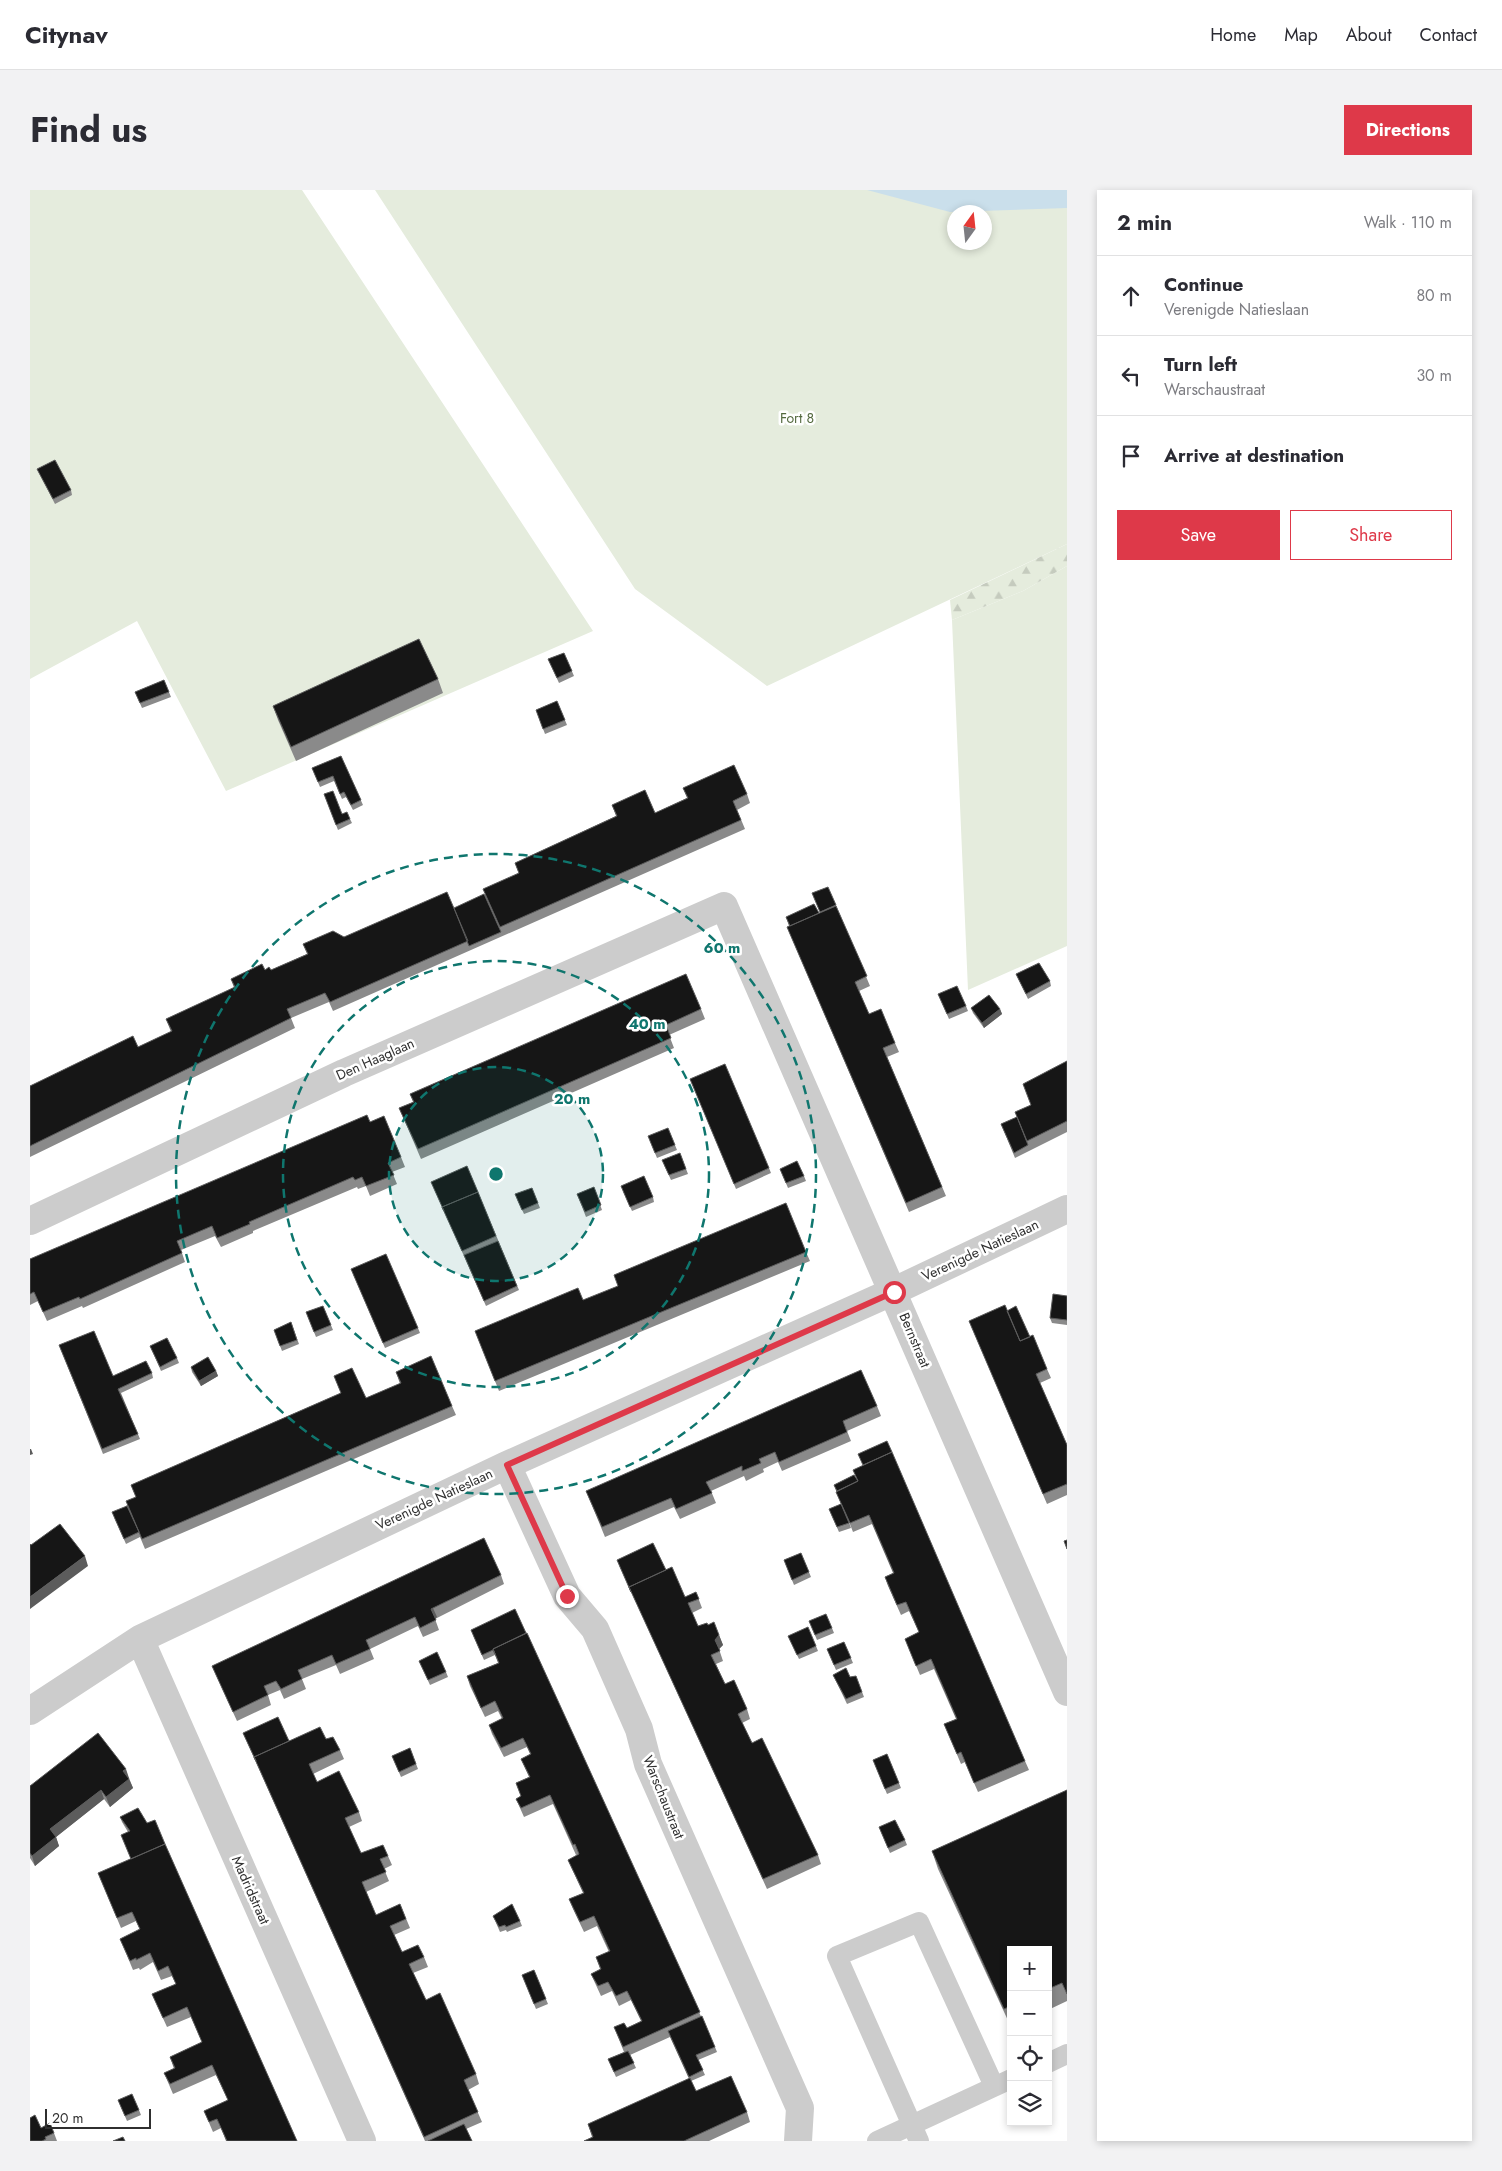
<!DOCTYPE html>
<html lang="en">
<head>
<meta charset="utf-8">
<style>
	:root { --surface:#fff; --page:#f2f2f3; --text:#2b2b33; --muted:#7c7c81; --line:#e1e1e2; --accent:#de3949 }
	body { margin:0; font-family:Jost,sans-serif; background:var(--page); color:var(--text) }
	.controls { position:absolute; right:15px; bottom:15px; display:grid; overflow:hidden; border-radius:0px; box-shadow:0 2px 8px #0003 }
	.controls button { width:45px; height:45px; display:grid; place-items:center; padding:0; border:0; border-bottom:1px solid var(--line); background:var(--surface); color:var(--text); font:25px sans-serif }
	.compass { position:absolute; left:917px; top:15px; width:45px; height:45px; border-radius:50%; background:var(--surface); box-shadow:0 2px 8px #0003; rotate:15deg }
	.scale { position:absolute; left:15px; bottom:12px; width:106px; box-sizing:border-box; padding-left:5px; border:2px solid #2f2f2f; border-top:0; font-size:14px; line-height:18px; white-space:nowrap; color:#2f2f2f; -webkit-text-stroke:4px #fff; paint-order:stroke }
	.stop { position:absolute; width:15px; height:15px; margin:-11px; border:4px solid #de3949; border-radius:50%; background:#fff }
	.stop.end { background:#de3949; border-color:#fff; box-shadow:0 1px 5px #0008 }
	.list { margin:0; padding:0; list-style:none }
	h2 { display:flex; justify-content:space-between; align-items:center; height:65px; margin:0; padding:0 20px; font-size:21px }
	h2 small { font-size:16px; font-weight:400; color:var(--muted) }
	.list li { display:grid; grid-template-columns:32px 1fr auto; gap:15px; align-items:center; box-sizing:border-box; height:80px; padding:0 20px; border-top:1px solid var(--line) }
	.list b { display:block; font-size:19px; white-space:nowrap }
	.list p { margin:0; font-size:16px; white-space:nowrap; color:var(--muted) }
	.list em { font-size:16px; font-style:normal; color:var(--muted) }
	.actions { display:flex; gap:10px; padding:15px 20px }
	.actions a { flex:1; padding:11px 0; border:1px solid var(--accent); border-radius:0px; text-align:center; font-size:18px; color:var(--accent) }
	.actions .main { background:var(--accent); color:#fff }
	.icon { flex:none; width:28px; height:28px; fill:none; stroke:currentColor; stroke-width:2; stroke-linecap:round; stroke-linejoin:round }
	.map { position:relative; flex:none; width:1037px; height:1951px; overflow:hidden; border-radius:0px }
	header { display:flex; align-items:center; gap:30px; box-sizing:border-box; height:70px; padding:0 25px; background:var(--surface); border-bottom:1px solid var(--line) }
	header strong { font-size:24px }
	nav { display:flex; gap:28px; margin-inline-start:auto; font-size:18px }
	.intro { display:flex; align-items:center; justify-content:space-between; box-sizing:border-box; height:120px; padding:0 30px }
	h1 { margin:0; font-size:35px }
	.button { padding:12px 22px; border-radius:0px; background:var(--accent); color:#fff; font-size:18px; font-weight:700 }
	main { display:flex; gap:30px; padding:0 30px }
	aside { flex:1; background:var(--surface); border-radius:0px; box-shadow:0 2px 8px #0003 }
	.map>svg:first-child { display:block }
	.green { fill:#e5ecdd; fill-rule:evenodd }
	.forest { fill:url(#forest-firs) }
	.water { fill:#cadfeb }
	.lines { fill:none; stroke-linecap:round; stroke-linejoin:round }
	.service { stroke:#ccc; stroke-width:20 }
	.minor { stroke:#ccc; stroke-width:28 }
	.wall { fill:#8a8a8a }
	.shaded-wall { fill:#5c5c5c }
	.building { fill:#161616; stroke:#5c5c5c }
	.route { stroke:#de3949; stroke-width:6 }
	.ring { fill:none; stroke:#0f766e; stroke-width:2.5; stroke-dasharray:9 6 }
	.labels { text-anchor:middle; stroke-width:5; stroke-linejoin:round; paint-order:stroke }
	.park-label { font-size:14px; fill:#53693e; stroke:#fff }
	.street-label { font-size:14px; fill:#2f2f2f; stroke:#fff }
	.centre { fill:#0f766e; stroke:#fff; stroke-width:2.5 }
	.ring-label { font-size:15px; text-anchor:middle; font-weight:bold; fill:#0f766e; stroke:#fff; stroke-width:5; stroke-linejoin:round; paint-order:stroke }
</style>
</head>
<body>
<header>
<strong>Citynav</strong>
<nav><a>Home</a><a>Map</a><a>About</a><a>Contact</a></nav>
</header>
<div class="intro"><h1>Find us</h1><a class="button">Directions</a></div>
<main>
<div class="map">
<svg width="1037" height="1951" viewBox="0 0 1037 1951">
	<defs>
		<pattern id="forest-firs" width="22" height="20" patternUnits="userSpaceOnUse" patternTransform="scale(1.25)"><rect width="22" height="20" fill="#e5ecdd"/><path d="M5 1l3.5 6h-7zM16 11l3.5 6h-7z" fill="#c5cbbe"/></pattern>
	</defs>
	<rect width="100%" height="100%" fill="#fff"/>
	<!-- green -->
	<path class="green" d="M0 0H272L563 441 196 601 107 431 0 489Z
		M345 0H1037V354L737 496 605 399ZM924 22H954V52H924Z
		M1037 376V756L938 800 922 430 993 401Z"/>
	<!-- forest -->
	<path class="forest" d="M1037 354V376L993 401 922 430 920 410Z"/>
	<!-- water -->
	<path class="water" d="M837 0H1037V18L920 22Z"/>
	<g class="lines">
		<!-- service -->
		<path class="service" d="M1018 1873 1037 1864
			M847 1951 981 1889
			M889 1951 807 1766 889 1732 964 1896"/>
		<!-- minor -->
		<path class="minor" d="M0 1031 314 883 694 716 1037 1502
			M477 1275 537 1406 565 1439 609 1539 618 1574 770 1918 768 1951
			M110 1449 332 1951
			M0 1521 110 1449 477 1275 864 1101 1037 1019"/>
	</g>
	<!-- wall -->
	<path class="wall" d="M7 279 41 300 42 305 25 314Z
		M534 463 544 486 529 493 518 469Z
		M408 489 413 503 266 571 248 530 243 516Z
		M134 490 141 507 112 518 105 502Z
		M527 511 537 535 515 544 506 520Z
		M311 566 333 615 323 620 316 607 312 609 304 591 290 597 282 578Z
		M653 598 717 604 720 613 707 620 715 639 303 821 299 812 261 828 265 838 0 967V896L108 857 141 842 136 829 204 798 201 789 235 780H241L277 764 273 754 314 747 426 722 489 684 485 673 586 626 582 615 625 623 657 608Z
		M294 604 312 624 320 629 322 633 308 640Z
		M806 715 808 720 840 796 829 801 839 824 865 853 869 862 857 867 916 1006 879 1022 757 737 759 736 756 727 789 723Z
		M986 784 1020 791 1021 796 998 809Z
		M908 804 936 816 938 821 919 829Z
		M941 818 970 819 972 824 954 838 943 823Z
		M671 819 675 829 639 845 644 858 391 969 369 918 383 912 380 904Z
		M1037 871V942L985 968 971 934 987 927 1001 915Z
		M660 889 739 978 741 983 706 999Z
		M340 932 371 967 375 977 362 982 367 994 340 1006 336 996 328 999 327 997 223 1041V1043L191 1057 185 1046 151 1060 155 1072 53 1118 52 1116 17 1131 8 1111 0 1115V1069Z
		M638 938 647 960 627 968 620 951Z
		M650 963 658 984 641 990 634 975Z
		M437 976 489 1100 456 1116 403 996Z
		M750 979 774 986 776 991 758 998Z
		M564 997 572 1020 556 1027 547 1004Z
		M502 998 510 1018 494 1024 487 1009Z
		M593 1001 623 1007 624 1012 602 1021Z
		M776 1062 780 1071 469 1201 445 1141 553 1110Z
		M323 1084 388 1138 390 1143 355 1158Z
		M1037 1106V1135L1022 1133 1020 1128Z
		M293 1116 303 1140 286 1147 276 1122Z
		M977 1121 1000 1147 1017 1179 1021 1188 1010 1193 1037 1255V1305L1017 1314 939 1131Z
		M261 1132 269 1154 252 1161 244 1140Z
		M29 1155 83 1186 122 1183 123 1188 91 1203 110 1249 73 1264Z
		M120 1156 147 1168 149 1173 131 1181Z
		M161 1177 186 1181 188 1186 171 1196 162 1182Z
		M366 1182 422 1216 426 1225 115 1359 110 1347 96 1354 84 1327 106 1307 101 1295 311 1203 304 1186 336 1208 370 1194Z
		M847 1216 851 1226 817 1241 821 1251 752 1281 748 1272 733 1279 734 1282 716 1291 714 1286 681 1301 686 1313 650 1329 644 1317 575 1347 556 1301Z
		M824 1285 995 1571 999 1580 948 1602 935 1572 931 1574 914 1534 926 1529 904 1479 890 1485 875 1449 889 1442 879 1421 871 1425 858 1396 855 1387 863 1383 842 1334 823 1342 818 1329 821 1338 809 1342 801 1324 799 1319 811 1314 804 1295Z
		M771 1363 781 1387 764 1395 754 1370Z
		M589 1375 636 1380 655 1407 666 1402 672 1418 662 1423 668 1436 678 1435 689 1445 693 1455 689 1459 693 1471 686 1474 695 1494 717 1519 720 1529 712 1533 722 1553 788 1665 791 1674 737 1699Z
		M471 1385 474 1394 405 1429 409 1440 393 1447 388 1436 340 1459 344 1469 310 1484 306 1475 272 1489 276 1499 254 1509 250 1500 238 1505 241 1515 207 1531 186 1485 182 1476Z
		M485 1419 685 1857 687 1862 668 1870 675 1885 661 1891 666 1901 717 1922 720 1932 679 1951H554L562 1947 558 1934 659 1889 640 1847 600 1865 606 1878 586 1887 578 1869 594 1862 584 1837 597 1838 611 1831 601 1810 589 1816 582 1801 571 1806 565 1793 561 1784 570 1779 566 1767 579 1762 567 1736 554 1742 543 1719 539 1709 553 1703 542 1679 538 1670 549 1664 546 1665 523 1614 494 1627 486 1609 491 1606 486 1593 499 1587 491 1569 500 1564 497 1557 474 1567 462 1544 459 1535 472 1529 468 1521 455 1527 440 1496 437 1486 468 1473 465 1465 454 1470 443 1445Z
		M779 1431 802 1438 804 1443 787 1450Z
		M758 1446 786 1456 788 1461 769 1469Z
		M814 1452 823 1473 806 1480 797 1459Z
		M389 1471 416 1482 418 1487 400 1495Z
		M803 1485 820 1487 826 1486 834 1507 817 1514Z
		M213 1543 259 1551 296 1549 310 1560 314 1569 283 1584 287 1592 329 1622 332 1631 319 1637 331 1663 358 1666 362 1675 354 1679 359 1691 336 1702 346 1725 370 1714 380 1738 364 1745 372 1762 394 1767 398 1777 383 1783 396 1810 446 1884 449 1894 438 1900 452 1932 436 1939 442 1951H395Z
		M380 1558 388 1579 371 1587 362 1566Z
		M857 1564 871 1598 857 1604 843 1570Z
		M99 1588 103 1598 80 1617 74 1609 26 1647 29 1656 5 1676 0 1668V1596Z
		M1037 1600V1811L1018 1820V1760H981V1837L908 1679 902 1661Z
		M90 1627 117 1633 135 1654 267 1951H196L191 1938 183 1942 174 1921 198 1910 186 1885 143 1904 134 1883 144 1879 140 1867 172 1852 161 1827 137 1837 126 1813 122 1804 146 1794 142 1786 131 1790 123 1772 110 1780 109 1778 103 1780 90 1749 110 1740 106 1731 91 1738 68 1683 101 1669 98 1642 92 1632Z
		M849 1637 875 1650 877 1655 860 1663Z
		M463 1726 490 1731 492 1736 477 1742 476 1740 470 1742Z
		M504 1780 518 1814 506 1819 492 1785Z
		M88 1910 109 1920 111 1925 97 1931Z
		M11 1938 24 1943 27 1951H0Z"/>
	<!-- shaded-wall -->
	<path class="shaded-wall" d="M970 819 972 824 954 838 952 833Z
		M186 1181 188 1186 171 1196 169 1191Z
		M0 1259H1L3 1264 0 1265Z
		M55 1366 58 1376 0 1419V1407Z
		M403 1418 407 1427 405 1429 401 1419Z
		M689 1445 693 1455 688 1460 685 1450Z
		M96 1579 99 1588 98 1590 99 1589 103 1598 80 1617 76 1607 93 1581Z
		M71 1600 74 1609 26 1647 29 1656 5 1676 2 1666 20 1639Z"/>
	<!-- building -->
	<path class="building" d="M25 270 41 300 23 309 7 279Z
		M389 449 408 489 261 557 243 516Z
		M534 463 542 481 527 488 518 469Z
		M134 490 139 502 110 513 105 502Z
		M527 511 535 530 513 539 506 520Z
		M311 566 331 610 321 615 314 602 310 604 303 586 288 592 282 578Z
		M704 575 717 604 703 611 711 630 470 737 453 699 489 683 485 673 587 626 582 615 615 600 625 623 658 608 653 598Z
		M303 601 312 624 317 622 320 629 306 635 294 604Z
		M798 697 806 715 790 722 782 703Z
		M417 702 438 751 300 812 295 803 257 819 261 828 0 956V896L103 846 108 857 142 841 136 829 205 797 201 789 232 774 235 780 239 777 241 780 278 764 273 754 303 741 314 747Z
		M454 704 471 742 439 756 424 718Z
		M784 714 789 723 760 736 756 727Z
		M806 716 837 786 825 792 839 824 851 819 865 853 853 858 912 997 876 1013 757 737Z
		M1009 773 1020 791 996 804 986 784Z
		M656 784 671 819 636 835 641 848 388 959 369 918 384 912 380 904Z
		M927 796 936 816 917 824 908 804Z
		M959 805 970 819 952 833 941 818Z
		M1037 871V931L997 951 985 922 1001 915 993 894Z
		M695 874 739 978 704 994 660 889Z
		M337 925 340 932 354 926 371 967 358 973 364 985 336 996 332 987 325 990 323 987 219 1032 220 1034 187 1048 182 1036 147 1051 152 1063 50 1109 49 1107 13 1122 4 1102 0 1104V1069Z
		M987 927 998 955 984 963 971 934Z
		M638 938 645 955 625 963 618 946Z
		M650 963 656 979 639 985 632 970Z
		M767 971 774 986 756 993 750 979Z
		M437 976 448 1002 412 1017 414 1021 401 992Z
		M614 986 623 1007 600 1017 591 996Z
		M564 997 571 1015 555 1022 547 1004Z
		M502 998 508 1013 492 1020 485 1004Z
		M448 1002 466 1046 432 1061 412 1017Z
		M756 1013 776 1062 465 1191 445 1141 548 1098 553 1110 588 1096 584 1085Z
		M468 1051 487 1096 454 1111 434 1065Z
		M356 1064 388 1138 353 1153 321 1079Z
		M1023 1104 1037 1106V1130L1020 1128Z
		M975 1115 990 1151 1003 1145 1017 1179 1006 1184 1037 1255V1294L1013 1304 939 1131Z
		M293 1116 301 1135 284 1142 276 1122Z
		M986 1116 1000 1147 990 1151 977 1121Z
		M261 1132 267 1150 250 1156 244 1140Z
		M64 1141 83 1186 116 1171 122 1183 88 1199 108 1244 72 1259 29 1155Z
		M137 1148 147 1168 130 1177 120 1156Z
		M401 1166 422 1216 112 1349 96 1311 106 1307 101 1295 311 1203 304 1186 322 1178 336 1208 371 1193 366 1182Z
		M178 1167 186 1181 169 1191 161 1177Z
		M831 1180 847 1216 813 1231 817 1242 749 1272 745 1262 729 1269 731 1273 712 1281V1276L676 1292 682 1303 646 1319 641 1308 572 1337 556 1301Z
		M857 1251 862 1262 833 1275 828 1264Z
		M862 1262 995 1571 944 1593 931 1562 927 1564 914 1534 927 1529 901 1469 886 1476 875 1449 889 1442 876 1412 867 1415 855 1387 864 1383 839 1325 820 1333 806 1302 828 1291 823 1280Z
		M824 1285 828 1291 807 1301 804 1295Z
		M811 1314 819 1333 807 1337 799 1319Z
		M97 1316 109 1342 94 1349 82 1322Z
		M30 1334 55 1366 0 1407V1354L1 1355Z
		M454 1348 471 1385 403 1418 401 1419 406 1430 390 1438 385 1427 336 1450 340 1459 306 1474 302 1465 268 1480 272 1489 251 1499 246 1491 234 1496 238 1505 203 1522 182 1476Z
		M1037 1350V1359L1034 1351Z
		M623 1353 636 1380 599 1397 601 1402 587 1370Z
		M771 1363 779 1382 762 1390 754 1370Z
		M642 1377 655 1407 666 1402 669 1409 658 1413 668 1436 677 1433 678 1435 684 1432 689 1445 685 1450 690 1461 681 1465 695 1494 704 1490 717 1519 708 1524 722 1553 732 1548 788 1665 733 1689 599 1397Z
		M485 1419 496 1443 463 1459 465 1464 463 1460 452 1465 441 1440Z
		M796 1424 802 1438 785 1445 779 1431Z
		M778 1437 786 1456 767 1465 758 1446Z
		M497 1443 670 1822 593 1857 584 1837 594 1833 597 1838 612 1831 597 1801 586 1806 578 1792 568 1796 561 1784 571 1779 566 1767 580 1761 564 1726 550 1732 539 1709 554 1703 538 1670 549 1664 545 1654 543 1655 520 1605 491 1618 486 1609 491 1606 486 1593 500 1587 491 1569 501 1564 493 1548 471 1558 459 1535 473 1528 465 1511 451 1518 437 1486 469 1473 463 1459Z
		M814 1452 821 1468 804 1475 797 1459Z
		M407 1462 416 1482 398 1490 389 1471Z
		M816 1478 820 1487 826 1486 832 1502 816 1509 803 1485Z
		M248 1527 259 1551 224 1567 226 1571 213 1543Z
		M290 1537 296 1549 303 1547 310 1560 279 1574 287 1592 309 1581 329 1622 315 1628 331 1663 353 1655 358 1666 350 1669 356 1682 332 1692 346 1725 370 1714 376 1729 360 1736 372 1762 388 1755 394 1767 379 1774 396 1810 410 1803 446 1884 434 1890 448 1922 394 1947 224 1567Z
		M68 1543 96 1579 93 1581 99 1589 76 1607 71 1600 20 1639 26 1647 2 1666 0 1663V1596Z
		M380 1558 386 1574 369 1582 362 1566Z
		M857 1564 869 1593 855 1599 843 1570Z
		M1037 1600V1804L1032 1793 1018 1799V1760H981V1816L974 1819 902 1661Z
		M108 1618 117 1633 125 1630 135 1654 101 1669 91 1645 100 1641 90 1627Z
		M865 1630 875 1650 858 1658 849 1637Z
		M135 1654 267 1951H197L187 1929 179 1932 174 1921 198 1910 182 1875 140 1894 134 1883 145 1878 140 1867 172 1852 157 1817 133 1828 122 1804 146 1794 138 1776 128 1781 120 1763 106 1770V1768L100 1771 90 1749 110 1739 102 1722 87 1728 68 1683Z
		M482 1714 490 1731 476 1737 475 1735 469 1737 463 1726Z
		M504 1780 516 1809 504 1814 492 1785Z
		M672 1826 685 1857 666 1865 673 1880 659 1887 638 1841Z
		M598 1861 604 1873 584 1882 578 1869Z
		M701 1886 717 1922 654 1951H554L563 1947 558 1934 660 1888 666 1901Z
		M102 1904 109 1920 95 1926 88 1910Z
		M5 1925 11 1938 20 1933 24 1943 15 1947 16 1949 12 1951H0V1928Z
		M434 1934 442 1951H398Z
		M93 1947 95 1951H83Z"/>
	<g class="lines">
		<!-- route -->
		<path class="route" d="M537 1406 477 1275 864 1102"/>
	</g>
	<!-- distance rings -->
	<circle cx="466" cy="984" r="107" fill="#0f766e" fill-opacity=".12"/>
	<g class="ring">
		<circle cx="466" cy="984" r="107"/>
		<circle cx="466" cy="984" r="213"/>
		<circle cx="466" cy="984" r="320"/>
	</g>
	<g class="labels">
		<!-- park labels -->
		<g class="park-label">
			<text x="767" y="233">Fort 8</text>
		</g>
		<!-- street labels -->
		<g class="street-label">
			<text transform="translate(345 869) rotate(-24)" y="5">Den Haaglaan</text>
			<text transform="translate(950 1060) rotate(-25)" y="5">Verenigde Natieslaan</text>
			<text transform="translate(885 1150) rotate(67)" y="5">Bernstraat</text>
			<text transform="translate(404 1309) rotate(-25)" y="5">Verenigde Natieslaan</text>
			<text transform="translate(634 1607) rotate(68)" y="5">Warschaustraat</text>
			<text transform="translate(221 1700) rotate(66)" y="5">Madridstraat</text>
		</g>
	</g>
	<circle cx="466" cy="984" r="8" class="centre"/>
	<g class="ring-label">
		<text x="692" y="763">60 m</text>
		<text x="617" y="839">40 m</text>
		<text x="542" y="914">20 m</text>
	</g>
</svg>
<div class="controls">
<button>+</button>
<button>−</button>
<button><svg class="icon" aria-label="locate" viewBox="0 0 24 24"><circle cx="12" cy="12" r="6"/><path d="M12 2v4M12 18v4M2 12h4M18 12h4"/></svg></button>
<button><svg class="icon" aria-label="layers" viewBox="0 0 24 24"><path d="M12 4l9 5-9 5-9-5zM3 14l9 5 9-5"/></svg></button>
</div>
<svg class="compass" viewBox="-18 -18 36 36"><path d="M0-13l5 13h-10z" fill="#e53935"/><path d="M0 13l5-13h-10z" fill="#7c7c81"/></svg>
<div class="scale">20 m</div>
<div class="stop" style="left:864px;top:1102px"></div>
<div class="stop end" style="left:537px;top:1406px"></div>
</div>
<aside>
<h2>2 min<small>Walk · 110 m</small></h2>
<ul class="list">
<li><svg class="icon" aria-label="ahead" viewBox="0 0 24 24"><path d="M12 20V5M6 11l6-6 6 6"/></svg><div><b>Continue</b><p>Verenigde Natieslaan</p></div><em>80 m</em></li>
<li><svg class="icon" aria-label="left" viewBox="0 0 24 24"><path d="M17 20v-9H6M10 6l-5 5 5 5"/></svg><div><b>Turn left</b><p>Warschaustraat</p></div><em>30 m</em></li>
<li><svg class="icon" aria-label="arrive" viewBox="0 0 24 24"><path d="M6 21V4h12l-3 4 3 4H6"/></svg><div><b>Arrive at destination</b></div></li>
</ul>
<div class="actions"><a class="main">Save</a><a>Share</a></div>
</aside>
</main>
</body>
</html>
